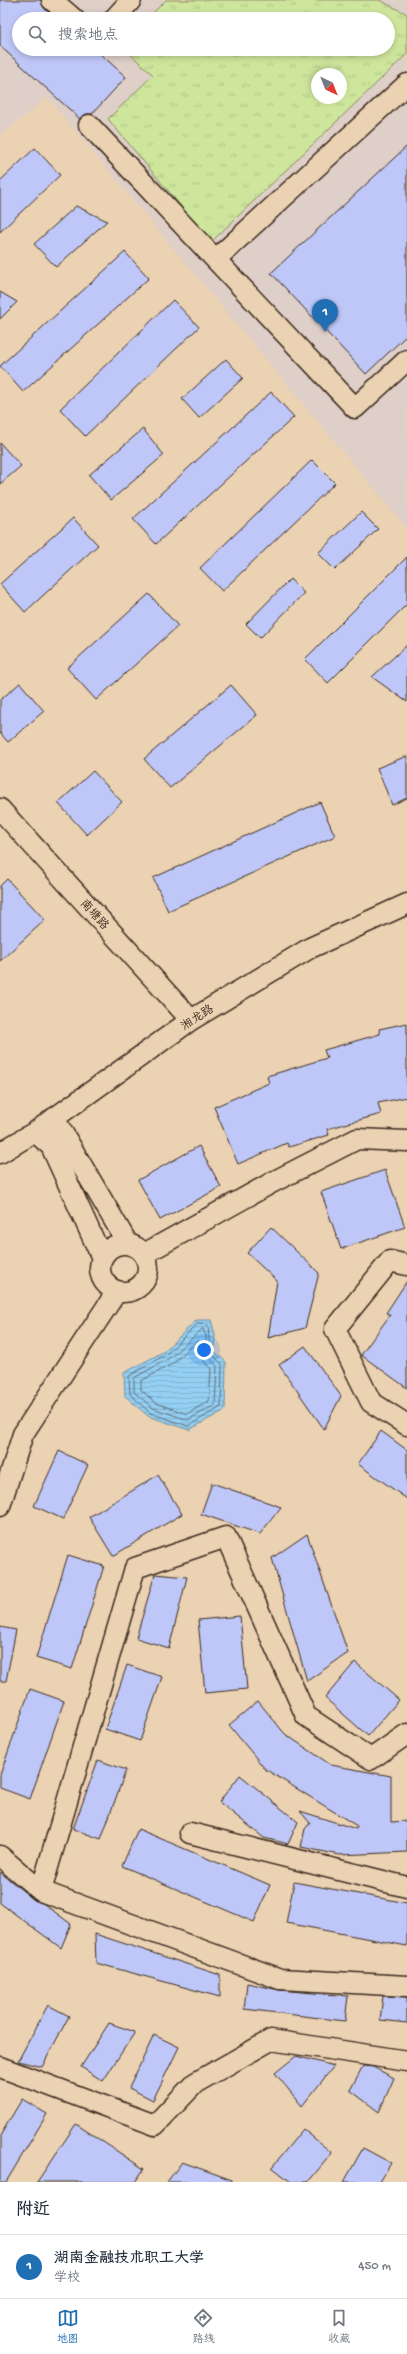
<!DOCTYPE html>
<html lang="zh">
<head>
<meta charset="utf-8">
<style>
	:root { --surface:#fff; --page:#f6f6f7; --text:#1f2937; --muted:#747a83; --line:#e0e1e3; --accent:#1f6fb2 }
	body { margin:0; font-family:"Gochi Hand","LXGW WenKai TC",sans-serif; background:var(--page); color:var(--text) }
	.compass { position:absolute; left:311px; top:68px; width:36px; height:36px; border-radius:50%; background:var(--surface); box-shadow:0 2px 6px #0003; rotate:137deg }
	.you { position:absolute; left:204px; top:1350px; width:14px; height:14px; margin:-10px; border:3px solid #fff; border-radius:50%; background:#1a73e8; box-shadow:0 0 0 6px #1a73e833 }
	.badge { display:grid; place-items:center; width:26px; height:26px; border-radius:50%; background:var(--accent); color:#fff; font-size:13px; font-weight:700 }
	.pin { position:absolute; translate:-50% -33px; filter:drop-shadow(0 1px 2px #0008) }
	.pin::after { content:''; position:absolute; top:21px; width:14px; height:12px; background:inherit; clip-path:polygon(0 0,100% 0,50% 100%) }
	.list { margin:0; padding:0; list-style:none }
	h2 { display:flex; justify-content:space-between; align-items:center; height:52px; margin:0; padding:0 16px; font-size:17px }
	h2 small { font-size:13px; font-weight:400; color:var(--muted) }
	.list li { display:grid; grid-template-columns:26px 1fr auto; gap:12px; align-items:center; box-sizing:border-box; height:64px; padding:0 16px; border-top:1px solid var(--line) }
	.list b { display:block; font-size:15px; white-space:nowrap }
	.list p { margin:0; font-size:13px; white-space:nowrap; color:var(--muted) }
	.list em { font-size:13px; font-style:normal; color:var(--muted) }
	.icon { flex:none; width:22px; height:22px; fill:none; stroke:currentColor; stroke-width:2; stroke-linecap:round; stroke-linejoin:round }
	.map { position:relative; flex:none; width:407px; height:2182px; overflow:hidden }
	.search { position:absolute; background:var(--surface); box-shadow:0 2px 6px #0003; left:12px; right:12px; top:12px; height:44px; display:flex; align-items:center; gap:10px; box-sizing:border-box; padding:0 14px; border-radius:22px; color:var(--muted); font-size:15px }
	.sheet { height:116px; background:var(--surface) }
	nav { display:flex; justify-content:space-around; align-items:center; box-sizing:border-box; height:56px; border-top:1px solid var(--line); background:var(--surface); font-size:11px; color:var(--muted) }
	nav a { display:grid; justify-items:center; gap:2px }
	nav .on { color:var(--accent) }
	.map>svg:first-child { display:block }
	.built { fill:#decfc8; fill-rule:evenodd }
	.park { fill:url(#park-tufts); stroke:#84885d; fill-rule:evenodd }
	.water { fill:url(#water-rules); stroke:#708e9e }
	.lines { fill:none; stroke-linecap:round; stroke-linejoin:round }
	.shore { stroke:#5f6c74; stroke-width:1 }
	.building { fill:#bec7f8; stroke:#3b2a1e }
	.minor-casing { stroke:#3b2a1e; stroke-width:23 }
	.minor { stroke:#ebd2b3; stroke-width:20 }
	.labels { text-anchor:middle; stroke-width:3; stroke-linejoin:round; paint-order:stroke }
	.street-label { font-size:12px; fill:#3b2a1e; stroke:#ebd2b3 }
</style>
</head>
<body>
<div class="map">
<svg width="407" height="2182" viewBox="0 0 407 2182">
	<defs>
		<pattern id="park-tufts" width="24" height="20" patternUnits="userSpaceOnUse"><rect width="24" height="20" fill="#cee69c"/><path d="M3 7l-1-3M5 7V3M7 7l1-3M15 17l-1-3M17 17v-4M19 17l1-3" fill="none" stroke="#b2c586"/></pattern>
		<pattern id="water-rules" width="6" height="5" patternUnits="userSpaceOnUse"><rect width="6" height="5" fill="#94d0f4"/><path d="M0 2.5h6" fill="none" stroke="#80b3d1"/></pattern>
	</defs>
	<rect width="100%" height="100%" fill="#ebd2b3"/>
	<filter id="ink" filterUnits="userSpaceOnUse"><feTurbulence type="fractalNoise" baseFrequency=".025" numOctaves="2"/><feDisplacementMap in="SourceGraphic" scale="8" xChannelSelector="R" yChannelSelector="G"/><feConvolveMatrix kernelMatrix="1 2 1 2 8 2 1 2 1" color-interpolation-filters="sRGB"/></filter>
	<g filter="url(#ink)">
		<!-- built -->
		<path class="built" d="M0 0H407V528L47 97 0 136ZM19 19H388V49H19ZM317 74H341V98H317Z"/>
		<!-- park -->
		<path class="park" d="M166 0H379L407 14V54L211 242 108 119 153 75 125 49H388V19H147ZM317 74H341V98H317Z"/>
		<!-- water -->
		<path class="water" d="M197 1320H211L215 1335 214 1351 226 1362 225 1410 189 1430 148 1416 125 1396 124 1373 163 1352Z"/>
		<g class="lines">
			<!-- shore -->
			<path class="shore" d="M198 1324 208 1325 210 1352 222 1364 221 1407 188 1426 150 1413 130 1394 129 1376 165 1355Z
				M203 1329 206 1336V1354L217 1366 215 1405 188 1420 153 1408 134 1392V1378L168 1359Z
				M198 1341 200 1357 211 1369 209 1401 187 1414 156 1403 141 1390V1381L172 1364Z"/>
		</g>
		<!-- building -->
		<path class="building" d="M0 0H41L44 8 56 19H19V49H95L126 77 92 114H86L80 119 0 46Z
			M407 146V335L366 374 271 273Z
			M35 148 60 175 0 232V181Z
			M76 206 107 221 56 267 34 244Z
			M125 252 149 278 23 392 0 366Z
			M0 292 17 302 0 319Z
			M173 300 199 327 85 436 60 409Z
			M226 359 243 378 199 418 182 399Z
			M271 392 294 417 156 544 133 519Z
			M143 429 164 455 111 500 89 475Z
			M0 443 21 466 0 484Z
			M312 460 335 483 222 591 200 568Z
			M361 512 378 529 335 570 318 553Z
			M73 518 98 545 25 612 0 584Z
			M407 557V604L328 683 305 659Z
			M290 579 304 593 260 638 246 624Z
			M149 594 178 626 96 700 67 668Z
			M407 645V702L372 677Z
			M20 683 44 711 8 742 0 733V700Z
			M231 685 257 715 170 788 144 759Z
			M407 756V798L392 805 377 768Z
			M93 771 122 802 87 835 58 803Z
			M320 802 335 836 168 911 153 878Z
			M7 879 45 920 0 961V886Z
			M407 1023V1097L378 1103 381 1114 327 1129 329 1135 289 1147 287 1143 238 1164 214 1107 269 1083 267 1076 327 1058 324 1050 380 1034 379 1029Z
			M199 1146 221 1187 160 1220 138 1180Z
			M385 1170 405 1227 341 1249 321 1192Z
			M271 1227 319 1273 305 1328 268 1338 277 1281 247 1253Z
			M407 1281V1388L361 1355 390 1315 386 1313Z
			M305 1346 341 1396 324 1429 279 1365Z
			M381 1431 407 1450V1499L358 1464Z
			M59 1451 88 1465 63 1519 34 1506Z
			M158 1475 182 1514 113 1556 89 1517Z
			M212 1483 281 1507 260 1534 201 1514Z
			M307 1534 348 1653 307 1681 272 1558Z
			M68 1555 104 1566 72 1669 36 1658Z
			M155 1574 187 1577 169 1648 136 1638Z
			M240 1616 247 1689 205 1693 198 1620Z
			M0 1627 16 1630 6 1681H0Z
			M355 1662 399 1700 368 1736 325 1698Z
			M127 1665 162 1677 140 1741 105 1729Z
			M30 1689 64 1701 30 1799 0 1788V1775Z
			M258 1701 285 1734 331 1765 391 1776V1822L407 1821V1852L340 1855 301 1847 305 1829 310 1823 300 1811 356 1829 357 1826 265 1769 229 1725Z
			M98 1760 126 1770 101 1839 73 1829Z
			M240 1775 298 1822 288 1844 264 1838 219 1802Z
			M138 1829 270 1885 254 1922 122 1866Z
			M0 1872 34 1900 44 1904 71 1924 61 1948 0 1903Z
			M294 1882 407 1903V1946L286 1923Z
			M95 1934 220 1975V1997L96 1963Z
			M247 1983 279 1990 348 1996 345 2021 244 2009Z
			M383 1996 407 1997V2023L380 2020Z
			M48 2005 69 2016 42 2067 18 2061Z
			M109 2023 135 2032 103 2081 81 2067Z
			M154 2035 179 2047 153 2100 129 2088Z
			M296 2056 334 2066 302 2106 275 2073Z
			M363 2066 373 2067 394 2078 379 2112 350 2090Z
			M22 2099 47 2114 6 2182H0V2136Z
			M76 2124 144 2169 135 2182H37Z
			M303 2129 332 2153 308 2182H291L272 2167Z
			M363 2148 391 2163 380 2182H344Z
			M182 2162 232 2180V2182H167Z"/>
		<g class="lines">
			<defs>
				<path id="minor" d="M52 0 74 19
					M114 19 131 0
					M89 125 355 408 407 360
					M216 259 407 84
					M0 809 191 1020
					M54 1118 128 1244
					M35 1132 51 1146 102 1258
					M0 1153 35 1132 191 1020 310 948 407 904
					M100 1268a24 24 0 1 1 48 0a24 24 0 1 1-48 0Z
					M144 1254 273 1182 357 1139 407 1141
					M407 1265 390 1261 335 1329 371 1402 407 1425
					M0 1506 23 1434 117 1291
					M190 1833 407 1887
					M0 1856 41 1891 280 1979 407 1986
					M41 1891 135 1568 226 1537 306 1716 371 1759 407 1734
					M0 2067 155 2125 195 2083 271 2040 407 2061"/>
			</defs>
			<!-- minor casing -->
			<use href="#minor" class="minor-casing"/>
			<!-- minor -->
			<use href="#minor" class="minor"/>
		</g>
	</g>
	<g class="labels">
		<!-- street labels -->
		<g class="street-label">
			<text transform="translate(95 914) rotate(48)" y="4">南塘路</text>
			<text transform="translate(197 1017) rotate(-33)" y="4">湘龙路</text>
		</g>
	</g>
</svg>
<svg class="compass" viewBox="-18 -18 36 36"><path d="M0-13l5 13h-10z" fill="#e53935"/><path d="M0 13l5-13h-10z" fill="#747a83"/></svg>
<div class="you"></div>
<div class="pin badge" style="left:325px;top:332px">1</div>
<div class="search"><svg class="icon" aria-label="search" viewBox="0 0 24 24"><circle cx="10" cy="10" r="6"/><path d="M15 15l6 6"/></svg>搜索地点</div>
</div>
<section class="sheet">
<h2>附近<small></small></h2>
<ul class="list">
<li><span class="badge">1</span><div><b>湖南金融技术职工大学</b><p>学校</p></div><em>450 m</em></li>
</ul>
</section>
<nav>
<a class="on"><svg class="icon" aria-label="map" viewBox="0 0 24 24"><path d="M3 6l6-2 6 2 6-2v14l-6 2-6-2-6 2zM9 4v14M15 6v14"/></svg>地图</a>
<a><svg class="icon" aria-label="directions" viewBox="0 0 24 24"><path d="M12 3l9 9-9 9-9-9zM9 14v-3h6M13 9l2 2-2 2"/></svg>路线</a>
<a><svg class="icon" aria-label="saved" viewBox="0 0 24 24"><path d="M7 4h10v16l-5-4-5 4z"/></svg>收藏</a>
</nav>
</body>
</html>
